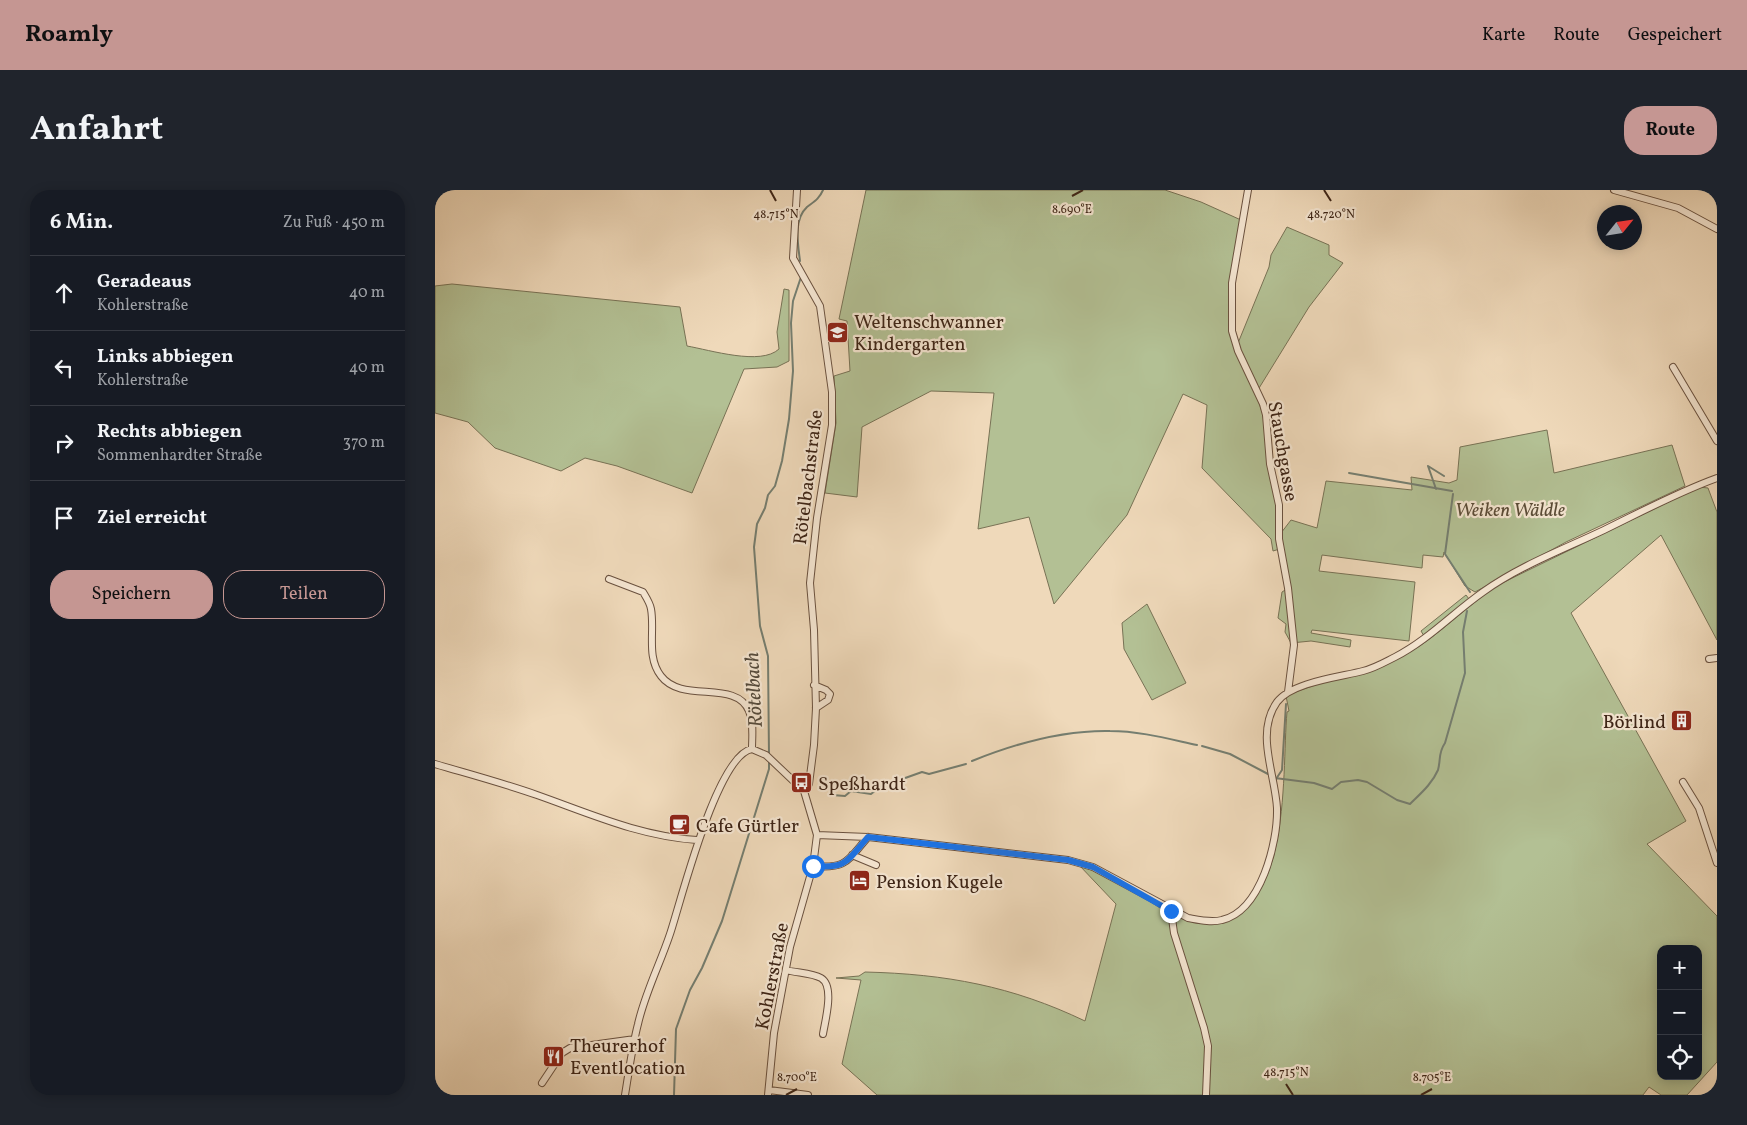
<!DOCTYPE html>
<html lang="de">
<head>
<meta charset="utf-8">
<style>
	:root { --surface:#171b24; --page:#20242c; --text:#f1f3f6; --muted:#9ea1a6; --line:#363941; --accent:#c59692 }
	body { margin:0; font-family:Vollkorn,serif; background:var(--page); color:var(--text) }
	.controls { position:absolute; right:15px; bottom:15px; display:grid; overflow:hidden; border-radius:10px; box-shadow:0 2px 12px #0003 }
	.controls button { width:45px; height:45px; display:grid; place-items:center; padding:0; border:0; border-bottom:1px solid var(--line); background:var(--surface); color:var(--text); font:25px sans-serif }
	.compass { position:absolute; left:1162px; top:15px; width:45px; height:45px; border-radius:50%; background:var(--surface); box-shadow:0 2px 12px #0003; rotate:60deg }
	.stop { position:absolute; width:15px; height:15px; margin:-11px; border:4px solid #1a73e8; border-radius:50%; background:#fff }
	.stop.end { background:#1a73e8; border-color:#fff; box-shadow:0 1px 5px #0008 }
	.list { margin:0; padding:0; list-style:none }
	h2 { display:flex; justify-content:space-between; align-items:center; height:65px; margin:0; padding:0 20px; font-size:21px }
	h2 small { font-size:16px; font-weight:400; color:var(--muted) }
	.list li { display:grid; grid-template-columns:32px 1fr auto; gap:15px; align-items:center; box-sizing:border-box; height:75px; padding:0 20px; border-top:1px solid var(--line) }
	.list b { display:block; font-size:19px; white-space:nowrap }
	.list p { margin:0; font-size:16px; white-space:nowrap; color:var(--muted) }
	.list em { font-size:16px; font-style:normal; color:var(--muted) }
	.actions { display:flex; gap:10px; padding:15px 20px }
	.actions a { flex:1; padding:11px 0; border:1px solid var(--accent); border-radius:20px; text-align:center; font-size:18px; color:var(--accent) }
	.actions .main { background:var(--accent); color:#111 }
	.icon { flex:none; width:28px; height:28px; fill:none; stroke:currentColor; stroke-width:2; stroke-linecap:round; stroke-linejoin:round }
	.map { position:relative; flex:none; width:1282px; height:905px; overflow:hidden; border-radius:20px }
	header { display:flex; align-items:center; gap:30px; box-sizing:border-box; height:70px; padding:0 25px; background:var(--accent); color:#111 }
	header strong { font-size:24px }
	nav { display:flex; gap:28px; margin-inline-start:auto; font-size:18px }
	.intro { display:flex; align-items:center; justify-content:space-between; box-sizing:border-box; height:120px; padding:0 30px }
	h1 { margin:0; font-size:35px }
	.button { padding:12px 22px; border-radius:20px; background:var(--accent); color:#111; font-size:18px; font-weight:700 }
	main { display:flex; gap:30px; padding:0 30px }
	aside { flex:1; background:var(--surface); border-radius:20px; box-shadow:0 2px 12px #0003 }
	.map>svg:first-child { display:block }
	.green { fill:#b3c094; stroke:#787255; fill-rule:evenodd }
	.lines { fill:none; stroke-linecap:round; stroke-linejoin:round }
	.stream { stroke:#757e70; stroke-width:2 }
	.minor-casing { stroke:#6a513f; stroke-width:8 }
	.minor { stroke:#f5e6d2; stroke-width:6 }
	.route { stroke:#1a73e8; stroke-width:6 }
	.ticks { fill:none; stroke:#3d2416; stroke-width:2 }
	.labels { text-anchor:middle; stroke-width:4.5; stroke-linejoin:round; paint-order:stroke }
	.poi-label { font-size:19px; fill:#3d2416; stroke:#f5e6d2; text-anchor:start }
	.street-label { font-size:19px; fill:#3d2416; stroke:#f5e6d2 }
	.park-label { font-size:19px; font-style:italic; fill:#5a4b36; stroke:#f5e6d2 }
	.water-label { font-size:20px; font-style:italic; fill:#544a3c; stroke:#f5e6d2 }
	.ticks-label { font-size:12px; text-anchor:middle; fill:#3d2416; stroke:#f5e6d2; stroke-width:4.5; stroke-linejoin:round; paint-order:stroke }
</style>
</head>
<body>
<header>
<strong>Roamly</strong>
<nav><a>Karte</a><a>Route</a><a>Gespeichert</a></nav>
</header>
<div class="intro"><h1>Anfahrt</h1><a class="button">Route</a></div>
<main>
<aside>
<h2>6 Min.<small>Zu Fuß · 450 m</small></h2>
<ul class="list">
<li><svg class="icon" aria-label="ahead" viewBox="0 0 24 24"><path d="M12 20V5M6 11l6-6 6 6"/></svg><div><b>Geradeaus</b><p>Kohlerstraße</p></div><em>40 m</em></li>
<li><svg class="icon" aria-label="left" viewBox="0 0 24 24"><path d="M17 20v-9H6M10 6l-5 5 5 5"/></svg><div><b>Links abbiegen</b><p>Kohlerstraße</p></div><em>40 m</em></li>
<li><svg class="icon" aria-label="right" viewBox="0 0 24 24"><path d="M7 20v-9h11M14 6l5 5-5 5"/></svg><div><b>Rechts abbiegen</b><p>Sommenhardter Straße</p></div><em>370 m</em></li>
<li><svg class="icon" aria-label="arrive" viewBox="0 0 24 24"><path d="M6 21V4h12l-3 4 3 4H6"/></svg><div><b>Ziel erreicht</b></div></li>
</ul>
<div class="actions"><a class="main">Speichern</a><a>Teilen</a></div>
</aside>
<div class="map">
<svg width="1282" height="905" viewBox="0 0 1282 905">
	<rect width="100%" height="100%" fill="#efd9ba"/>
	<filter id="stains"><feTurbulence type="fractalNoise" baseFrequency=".004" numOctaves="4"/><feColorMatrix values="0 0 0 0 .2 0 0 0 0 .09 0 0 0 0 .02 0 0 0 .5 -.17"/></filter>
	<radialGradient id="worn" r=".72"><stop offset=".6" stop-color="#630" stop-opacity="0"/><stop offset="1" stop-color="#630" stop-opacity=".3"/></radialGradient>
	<!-- green -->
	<path class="green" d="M431 0H730L766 12 806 30 795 93 801 158 834 77 836 65 852 37 894 55V65L908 73 874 117 821 203 828 225 846 343 856 330 882 338 891 291 977 300 976 287 1014 293 1022 290 1025 257 1112 240 1119 283 1237 255 1250 296 1131 352 1040 402 1030 396 1009 362 1008 367 988 365 987 378 887 365 884 381 980 392 974 451 877 440 876 443 916 450 915 457 876 451 856 453 850 442 851 434 843 428 847 402 855 397 848 358 838 361 836 349 767 278 772 215 748 204 692 325 619 414 594 327 543 339 559 203 496 201 427 237 422 307 390 303 401 233 399 186 415 181 412 131 404 129Z
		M17 94 245 117 252 156C275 160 326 176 344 159L342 142 349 99 354 100V171L342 177 309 179 257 303 182 276 150 268 126 281 60 258 33 232 0 223V96Z
		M1264 297 1273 298 1282 322V450L1226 345 1136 423 1251 631 1212 654 1282 726V872L1252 905H1226L1214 897 1208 905H442L407 874 426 790 401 788 424 786 430 782C511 784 577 796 650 831L681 714 644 675C658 681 673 686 686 693 708 704 728 725 753 730 860 752 846 586 852 522L854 521 851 506C891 488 934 484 973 463 1004 446 1033 414 1065 394ZM1226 759H1263V886H1226Z
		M1031 405 1034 409 989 446 986 441Z
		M712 414 751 493 717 510 689 459 687 433Z"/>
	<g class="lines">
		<!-- stream -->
		<path class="stream" d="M365 71C363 54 358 30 372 17 380 11 384 9 388 0
			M914 283 1017 301
			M1001 299 993 276 1009 286
			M1018 304 1010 364 1035 402
			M767 556 795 564 833 584
			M334 566 333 466 325 436 319 357 322 334 330 318 333 305 340 296 347 271 354 229 358 181 356 133 358 111 366 87
			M537 571C579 554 630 540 675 541 705 541 734 549 762 555
			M840 588 879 593 897 599 906 592 923 590 932 592 962 610 975 614C985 604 997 594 1003 580 1006 569 1003 563 1010 553L1030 483 1028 442 1032 421
			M841 589 847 580 851 514
			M397 605 410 606 416 601 436 604 445 597 487 582 494 584 531 574
			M239 905 241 839 255 800 267 778 287 731 334 579V570"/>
		<defs>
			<path id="minor" d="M362 0 358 68 385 116 397 202V235L382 328 375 393 379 440 381 518 379 555 374 594 369 601
				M813 0 797 93V141L803 161 828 214 831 225 835 274 844 315V349L853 398 859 455 853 502
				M1179 0 1243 18 1282 39
				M1238 177 1282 251
				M174 389 208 402C211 407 215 413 216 419 220 441 211 467 226 486 247 514 301 489 314 521 319 532 317 547 317 559
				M1274 469 1282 468
				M379 495 391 500 395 504 393 510 381 518
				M0 574C34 584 68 593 102 605 156 624 204 646 262 650
				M1248 592 1264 618 1282 673
				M382 645 433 647 633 670 658 677 753 728C764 730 776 733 787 730 826 721 843 652 842 618 840 583 820 543 842 512 857 492 905 487 928 481 940 478 950 472 960 467 993 450 1018 423 1048 402 1084 376 1129 359 1169 340 1206 322 1243 302 1282 288
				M417 665 441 675
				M378 676C412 679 412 671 433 647
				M736 721 739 743 769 838 773 856 771 905
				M351 780C362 783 377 783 386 788 400 796 390 831 388 844
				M107 893 127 863 135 858 200 849
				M334 900 373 905
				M190 905C194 881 197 857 203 834 210 803 225 774 235 744 246 711 282 565 317 559L331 565 369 601 382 645 378 676 355 757 339 843 333 905"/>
		</defs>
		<!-- minor casing -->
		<use href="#minor" class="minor-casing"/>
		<!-- minor -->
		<use href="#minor" class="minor"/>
	</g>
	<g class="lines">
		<!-- route -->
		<path class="route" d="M378 676C412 679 412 671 433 647L633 670 658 677 736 721"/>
	</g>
	<!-- ticks -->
	<path class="ticks" d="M335 0 341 11M889 0 896 11M637 6 648 0M851 894 858 905M351 905 362 899M986 905 997 899"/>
	<!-- icons -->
	<defs>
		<symbol id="school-square" viewBox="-11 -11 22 22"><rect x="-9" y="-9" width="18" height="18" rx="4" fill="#8f2418" stroke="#f5e6d2"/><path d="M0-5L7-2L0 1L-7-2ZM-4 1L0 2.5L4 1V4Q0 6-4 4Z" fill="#fff"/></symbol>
		<symbol id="building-square" viewBox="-11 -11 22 22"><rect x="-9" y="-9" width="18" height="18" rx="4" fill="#8f2418" stroke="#f5e6d2"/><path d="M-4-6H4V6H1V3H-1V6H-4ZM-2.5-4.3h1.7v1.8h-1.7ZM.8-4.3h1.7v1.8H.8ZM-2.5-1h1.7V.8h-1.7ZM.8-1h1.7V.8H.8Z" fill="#fff"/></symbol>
		<symbol id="bus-square" viewBox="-11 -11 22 22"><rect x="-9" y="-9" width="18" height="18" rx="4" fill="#8f2418" stroke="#f5e6d2"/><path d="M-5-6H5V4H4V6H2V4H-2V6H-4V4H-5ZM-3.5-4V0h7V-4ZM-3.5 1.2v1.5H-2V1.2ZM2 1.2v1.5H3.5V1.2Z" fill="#fff"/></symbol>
		<symbol id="cafe-square" viewBox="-11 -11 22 22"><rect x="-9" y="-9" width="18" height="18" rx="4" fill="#8f2418" stroke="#f5e6d2"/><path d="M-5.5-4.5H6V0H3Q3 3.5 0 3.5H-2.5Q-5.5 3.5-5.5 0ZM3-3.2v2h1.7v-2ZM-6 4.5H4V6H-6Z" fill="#fff"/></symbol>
		<symbol id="hotel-square" viewBox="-11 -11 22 22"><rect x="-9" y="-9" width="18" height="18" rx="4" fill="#8f2418" stroke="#f5e6d2"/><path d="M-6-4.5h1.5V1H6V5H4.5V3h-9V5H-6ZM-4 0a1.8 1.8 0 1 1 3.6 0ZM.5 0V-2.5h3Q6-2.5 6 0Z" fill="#fff"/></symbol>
		<symbol id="restaurant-square" viewBox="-11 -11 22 22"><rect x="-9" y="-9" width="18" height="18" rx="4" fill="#8f2418" stroke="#f5e6d2"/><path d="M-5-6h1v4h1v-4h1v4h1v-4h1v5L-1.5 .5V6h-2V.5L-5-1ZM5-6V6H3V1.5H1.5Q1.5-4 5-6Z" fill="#fff"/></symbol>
	</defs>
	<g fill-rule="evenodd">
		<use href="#school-square" x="390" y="130" width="25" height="25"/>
		<use href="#building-square" x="1234" y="518" width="25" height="25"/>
		<use href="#bus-square" x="354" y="580" width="25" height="25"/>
		<use href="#cafe-square" x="232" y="622" width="25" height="25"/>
		<use href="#hotel-square" x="412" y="678" width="25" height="25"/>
		<use href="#restaurant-square" x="106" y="854" width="25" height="25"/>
	</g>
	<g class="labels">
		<!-- poi labels -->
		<g class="poi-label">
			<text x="419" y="138">Weltenschwanner<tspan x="419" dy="22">Kindergarten</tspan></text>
			<text x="1231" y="538" text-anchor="end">Börlind</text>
			<text x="383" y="600">Speßhardt</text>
			<text x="261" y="642">Cafe Gürtler</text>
			<text x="441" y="698">Pension Kugele</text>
			<text x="135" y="862">Theurerhof<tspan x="135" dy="22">Eventlocation</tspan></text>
		</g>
		<!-- street labels -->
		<g class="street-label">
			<text transform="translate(849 261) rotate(80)" y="7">Stauchgasse</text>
			<text transform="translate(372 287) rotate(-83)" y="7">Rötelbachstraße</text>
			<text transform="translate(336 786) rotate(-79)" y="7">Kohlerstraße</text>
		</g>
		<!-- park labels -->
		<g class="park-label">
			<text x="1075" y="326">Weiken Wäldle</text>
		</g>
		<!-- water labels -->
		<g class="water-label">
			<text transform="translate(318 500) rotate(-93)" y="7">Rötelbach</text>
		</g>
	</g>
	<g class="ticks-label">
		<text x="637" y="23">8.690°E</text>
		<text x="341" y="28">48.715°N</text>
		<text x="896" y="28">48.720°N</text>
		<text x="851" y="886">48.715°N</text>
		<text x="362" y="891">8.700°E</text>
		<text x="997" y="891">8.705°E</text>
	</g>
	<rect width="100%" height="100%" filter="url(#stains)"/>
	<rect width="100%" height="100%" fill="url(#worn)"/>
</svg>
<div class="controls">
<button>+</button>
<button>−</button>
<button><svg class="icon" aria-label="locate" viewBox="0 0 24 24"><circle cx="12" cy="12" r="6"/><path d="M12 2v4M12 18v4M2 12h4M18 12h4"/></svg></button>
</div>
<svg class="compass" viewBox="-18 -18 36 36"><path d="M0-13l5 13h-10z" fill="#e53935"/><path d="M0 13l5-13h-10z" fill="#9ea1a6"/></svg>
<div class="stop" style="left:378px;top:676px"></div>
<div class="stop end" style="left:736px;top:721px"></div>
</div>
</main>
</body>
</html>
